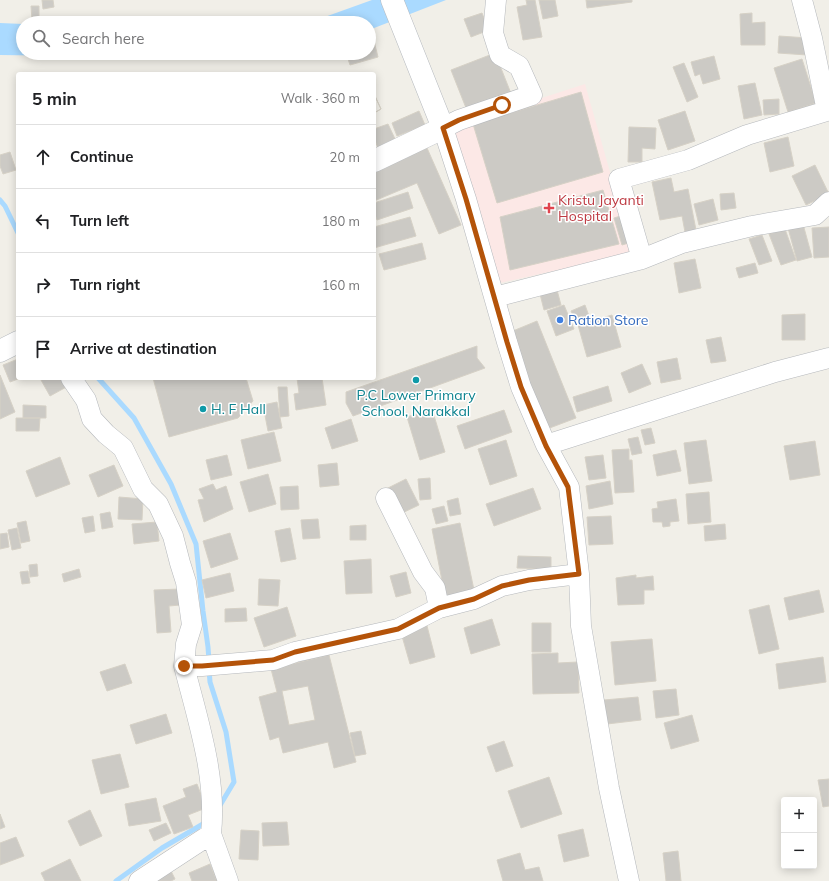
<!DOCTYPE html>
<html lang="en">
<head>
<meta charset="utf-8">
<style>
	:root { --surface:#fff; --page:#f2f2f2; --text:#202124; --muted:#757577; --line:#e0e0e0 }
	body { margin:0; font-family:Mulish,sans-serif; background:var(--page); color:var(--text) }
	.controls { position:absolute; right:12px; bottom:12px; display:grid; overflow:hidden; border-radius:4px; box-shadow:0 2px 10px #0003 }
	.controls button { width:36px; height:36px; display:grid; place-items:center; padding:0; border:0; border-bottom:1px solid var(--line); background:var(--surface); color:var(--text); font:20px sans-serif }
	.stop { position:absolute; width:12px; height:12px; margin:-9px; border:3px solid #b45309; border-radius:50%; background:#fff }
	.stop.end { background:#b45309; border-color:#fff; box-shadow:0 1px 4px #0008 }
	.list { margin:0; padding:0; list-style:none }
	h2 { display:flex; justify-content:space-between; align-items:center; height:52px; margin:0; padding:0 16px; font-size:17px }
	h2 small { font-size:13px; font-weight:400; color:var(--muted) }
	.list li { display:grid; grid-template-columns:26px 1fr auto; gap:12px; align-items:center; box-sizing:border-box; height:64px; padding:0 16px; border-top:1px solid var(--line) }
	.list b { display:block; font-size:15px; white-space:nowrap }
	.list em { font-size:13px; font-style:normal; color:var(--muted) }
	.icon { flex:none; width:22px; height:22px; fill:none; stroke:currentColor; stroke-width:2; stroke-linecap:round; stroke-linejoin:round }
	.map { position:relative; flex:none; width:829px; height:881px; overflow:hidden }
	.search { position:absolute; background:var(--surface); box-shadow:0 2px 10px #0003; left:16px; top:16px; width:360px; height:44px; display:flex; align-items:center; gap:10px; box-sizing:border-box; padding:0 14px; border-radius:22px; color:var(--muted); font-size:15px }
	.panel { position:absolute; background:var(--surface); box-shadow:0 2px 10px #0003; left:16px; top:72px; width:360px; height:308px; border-radius:4px }
	.map>svg:first-child { display:block }
	.medical { fill:#fce8e6 }
	.water { fill:#aadaff }
	.lines { fill:none; stroke-linecap:round; stroke-linejoin:round }
	.stream { stroke:#aadaff; stroke-width:5 }
	.building { fill:#cccac5; stroke:#d6d1c6; fill-rule:evenodd }
	.street-casing { stroke:#b5b8bc; stroke-width:21 }
	.secondary-casing { stroke:#b6babf; stroke-width:23 }
	.street { stroke:#fff; stroke-width:20 }
	.secondary { stroke:#fff; stroke-width:22 }
	.route { stroke:#b45309; stroke-width:5 }
	.health-dot { fill:#e0444e; stroke:#fff; stroke-width:1.5 }
	.shop-dot { fill:#3f7fe0; stroke:#fff; stroke-width:1.5 }
	.culture-dot { fill:#0f9aa8; stroke:#fff; stroke-width:1.5 }
	.labels { text-anchor:middle; stroke-width:3; stroke-linejoin:round; paint-order:stroke }
	.health-label { font-size:14px; fill:#be3a42; stroke:#fff; text-anchor:start }
	.shop-label { font-size:14px; fill:#366cbe; stroke:#fff; text-anchor:start }
	.culture-label { font-size:14px; fill:#0d838f; stroke:#fff }
</style>
</head>
<body>
<div class="map">
<svg width="829" height="881" viewBox="0 0 829 881">
	<rect width="100%" height="100%" fill="#f1efe8"/>
	<!-- medical -->
	<path class="medical" d="M585 84 633 253 500 283 453 127Z"/>
	<!-- water -->
	<path class="water" d="M372 0H446L369 30V23H308Z
		M0 23 23 24V53H306L289 59 0 55Z"/>
	<g class="lines">
		<!-- stream -->
		<path class="stream" d="M0 200 5 206 18 233
			M98 378 134 418 171 484 196 544 203 611 208 647 209 661
			M209 669 210 682 226 732 234 782 219 807
			M116 881 162 848 203 824"/>
	</g>
	<!-- building -->
	<path class="building" d="M42 0H53L54 7 43 9Z
		M526 0H535L542 37 523 40 517 7 527 5Z
		M539 0H555L558 16 543 19Z
		M586 0H632V2L587 8Z
		M31 6H39V20H32Z
		M482 13 489 30 471 37 464 19Z
		M752 13V23L765 22V45H741L740 14Z
		M779 36 808 38 807 55 778 53Z
		M374 41 378 57 350 65 346 53H369V42Z
		M495 53 512 96 468 113 451 70Z
		M714 56 720 79 703 84 700 74 695 76 691 62Z
		M802 59 816 103 788 112 774 68Z
		M684 63 698 97 687 102 673 67Z
		M755 83 762 115 744 119 738 86Z
		M581 92 603 172 497 203 473 124Z
		M374 94 381 109 374 113Z
		M374 94 381 109 374 113Z
		M779 99V114L764 115 763 100Z
		M419 111 425 125 397 136 392 123Z
		M685 111 695 141 668 150 658 120Z
		M388 124 396 141 378 148 374 138V129Z
		M629 127 656 128 655 149 642 148V162H628Z
		M788 137 794 166 770 172 764 143Z
		M427 148 461 225 439 234 417 183 374 201V171Z
		M10 152 16 170 3 174 0 166V155Z
		M815 165 829 194 806 205 792 176Z
		M671 178 674 192 688 189 696 230 685 232 682 216 660 220 652 182Z
		M603 190 619 244 510 270 500 217Z
		M408 192 413 208 377 220 374 212V203Z
		M734 193 736 208 721 210 720 194Z
		M713 199 718 220 699 225 694 204Z
		M624 215 632 242 622 245 614 218Z
		M410 217 416 236 374 248V227Z
		M803 224 812 257 797 261 788 228Z
		M829 227V257L814 258 812 228Z
		M785 229 796 260 781 265 769 234Z
		M762 235 772 261 759 265 749 239Z
		M422 243 426 259 384 270 379 254Z
		M695 259 701 288 679 293 674 263Z
		M755 263 758 273 739 278 736 268Z
		M557 290 561 305 544 310 540 294Z
		M564 305 574 329 556 336 547 311Z
		M585 305 589 316 576 322 571 311Z
		M805 314V340H782V315Z
		M612 315 621 347 587 357 578 325Z
		M537 321 576 418 547 429 508 333Z
		M721 337 726 361 711 363 706 340Z
		M477 346V358L485 368 353 416 346 403V392Z
		M677 358 681 379 661 383 657 362Z
		M18 359V379L10 382 3 365Z
		M642 364 651 384 629 393 621 373Z
		M0 375 15 412 0 419Z
		M44 378H66L70 385 50 396 41 380Z
		M153 378H246L253 401 238 418 169 437Z
		M297 378H322L326 405 296 410 294 394 299 393Z
		M608 386 612 401 577 412 573 397Z
		M278 387H287L289 416 280 417Z
		M277 402 282 428 268 431 263 405Z
		M23 405 46 406V418H23Z
		M432 409 445 452 420 460 407 417Z
		M504 410 512 432 465 449 457 426Z
		M16 418H40L39 431H16Z
		M351 419 358 441 332 449 325 428Z
		M651 428 655 443 645 445 641 430Z
		M274 432 281 461 248 469 241 440Z
		M638 437 642 453 632 455 628 439Z
		M506 440 517 476 490 485 478 449Z
		M706 440 712 481 689 484 684 443Z
		M815 441 820 475 790 480 784 446Z
		M629 449V460H632L634 492 615 493 612 450Z
		M676 450 681 471 657 476 653 455Z
		M227 455 232 475 211 480 206 460Z
		M603 455 606 478 589 480 585 457Z
		M60 457 70 484 36 497 26 471Z
		M337 463 339 485 320 487 318 465Z
		M114 465 123 486 98 497 89 475Z
		M268 474 276 504 249 512 240 482Z
		M430 478 431 499 420 500 418 479Z
		M406 479 419 505 398 515 386 489Z
		M610 481 613 504 589 509 586 486Z
		M213 484 216 490 226 486 233 509 204 522 198 500 204 499 199 489Z
		M298 486 299 509 281 510 280 487Z
		M533 488 541 509 494 526 486 504Z
		M709 492 711 522 688 524 686 494Z
		M119 497 143 499 142 520 118 519Z
		M458 498 461 514 450 516 447 501Z
		M676 499 679 521 670 522V526L663 527 662 522H653L652 509 658 508 657 502Z
		M444 506 448 521 436 524 432 509Z
		M110 512 113 527 102 529 100 514Z
		M93 516 95 531 85 533 82 518Z
		M611 516 613 544 589 545 587 517Z
		M318 519 320 538 303 539 301 520Z
		M26 521 30 541 21 543 17 523Z
		M157 522 159 541 134 544 132 524Z
		M460 523 474 590 445 596 432 529Z
		M725 524 726 539 705 541 704 526Z
		M366 525V540H350V526Z
		M17 528 21 548 12 550 8 530Z
		M290 528 296 559 281 562 275 531Z
		M7 533 9 547 0 549V534Z
		M230 533 238 559 211 568 203 541Z
		M518 556 551 557V569L517 568Z
		M371 559 372 593 346 594 344 561Z
		M37 564 38 576 30 577 29 565Z
		M79 569 81 577 64 582 62 574Z
		M28 571 30 583 22 584 20 572Z
		M406 572 411 593 396 597 390 576Z
		M230 573 234 591 206 598 202 580Z
		M636 575V578L653 576 654 590H644V604L618 605 616 578Z
		M259 579 280 580 278 606 258 605Z
		M180 589V605L169 606 171 632 157 633 154 590Z
		M819 590 824 612 789 620 784 598Z
		M769 605 779 649 759 654 749 610Z
		M287 607 296 636 264 647 254 618Z
		M246 608 247 621 225 622V609Z
		M492 619 500 645 471 654 464 628Z
		M426 622 435 657 410 664 400 629Z
		M532 623H551V652H532Z
		M652 639 656 681 615 685 611 642Z
		M558 653V663L578 662 579 693 533 694 532 654Z
		M329 655 356 762 334 768 328 742 283 753 279 737 270 740 259 697 277 692 271 669ZM308 686 315 720 289 725 282 691Z
		M823 657 826 682 779 689 776 664Z
		M125 664 132 683 107 691 100 672Z
		M676 689 679 715 656 718 653 691Z
		M638 697 641 720 607 724 604 700Z
		M166 714 172 733 136 744 130 725Z
		M692 715 699 741 671 749 664 723Z
		M361 731 366 754 355 756 350 733Z
		M504 741 513 766 496 772 487 747Z
		M120 754 129 787 101 794 92 760Z
		M549 777 562 814 521 828 508 791Z
		M829 779V806L823 807 818 780Z
		M197 784 206 808 188 815 193 827 174 834 163 806 186 797 183 789Z
		M156 798 161 821 129 826 125 804Z
		M90 810 102 836 80 846 68 821Z
		M0 814 5 827 0 829Z
		M287 822 289 845 263 846 262 823Z
		M166 823 171 833 154 841 149 830Z
		M583 829 589 856 564 862 558 835Z
		M241 830 259 831 258 860 239 859Z
		M16 837 24 856 0 865V843Z
		M678 851 681 881H666L663 853Z
		M520 853 525 870 539 867 543 881H503L497 860Z
		M70 859 81 881H45L41 873Z
		M210 864 217 881H192L189 873Z
		M170 869 175 879 171 881H155Z"/>
	<g class="lines">
		<defs>
			<path id="street" d="M496 0 493 33 500 55 519 66 532 95 459 120 443 128 466 199 507 342 521 387 546 445 569 487 579 574 581 626 609 788 629 881
				M642 259 682 243 752 226 815 215 829 202
				M495 297 642 259 619 179 688 160 747 135 827 111 812 38 802 0
				M71 378 86 400 92 419 106 434 123 448 143 489 158 504 173 536 180 563 186 582 192 625 186 644 184 666H202L273 660 295 652 398 629 439 608 435 588 423 572 386 498
				M546 445 775 372 829 358
				M439 608 474 599 502 586 529 580 579 574
				M211 834 228 881
				M139 881 211 834C217 777 198 721 184 666"/>
			<path id="secondary" d="M374 161 443 128 392 0
				M0 351 18 342"/>
		</defs>
		<!-- street casing -->
		<use href="#street" class="street-casing"/>
		<!-- secondary casing -->
		<use href="#secondary" class="secondary-casing"/>
		<!-- street -->
		<use href="#street" class="street"/>
		<!-- secondary -->
		<use href="#secondary" class="secondary"/>
	</g>
	<g class="lines">
		<!-- route -->
		<path class="route" d="M184 666H202L273 660 295 652 398 629 439 608 474 599 502 586 529 580 579 574 568 487 546 446 521 387 507 342 466 199 443 128 459 120 502 105"/>
	</g>
	<!-- markers -->
	<path class="health-dot" d="M547 202h4v4h4v4h-4v4h-4v-4h-4v-4h4z"/>
	<circle class="shop-dot" cx="560" cy="320" r="4"/>
	<g class="culture-dot">
		<circle cx="416" cy="380" r="4"/>
		<circle cx="203" cy="409" r="4"/>
	</g>
	<g class="labels">
		<!-- health labels -->
		<g class="health-label">
			<text x="558" y="205">Kristu Jayanti<tspan x="558" dy="16">Hospital</tspan></text>
		</g>
		<!-- shop labels -->
		<g class="shop-label">
			<text x="568" y="325">Ration Store</text>
		</g>
		<!-- culture labels -->
		<g class="culture-label">
			<text x="416" y="400">P.C Lower Primary<tspan x="416" dy="16">School, Narakkal</tspan></text>
			<text x="211" y="414" text-anchor="start">H. F Hall</text>
		</g>
	</g>
</svg>
<div class="controls">
<button>+</button>
<button>−</button>
</div>
<div class="stop" style="left:502px;top:105px"></div>
<div class="stop end" style="left:184px;top:666px"></div>
<div class="search"><svg class="icon" aria-label="search" viewBox="0 0 24 24"><circle cx="10" cy="10" r="6"/><path d="M15 15l6 6"/></svg>Search here</div>
<section class="panel">
<h2>5 min<small>Walk · 360 m</small></h2>
<ul class="list">
<li><svg class="icon" aria-label="ahead" viewBox="0 0 24 24"><path d="M12 20V5M6 11l6-6 6 6"/></svg><div><b>Continue</b></div><em>20 m</em></li>
<li><svg class="icon" aria-label="left" viewBox="0 0 24 24"><path d="M17 20v-9H6M10 6l-5 5 5 5"/></svg><div><b>Turn left</b></div><em>180 m</em></li>
<li><svg class="icon" aria-label="right" viewBox="0 0 24 24"><path d="M7 20v-9h11M14 6l5 5-5 5"/></svg><div><b>Turn right</b></div><em>160 m</em></li>
<li><svg class="icon" aria-label="arrive" viewBox="0 0 24 24"><path d="M6 21V4h12l-3 4 3 4H6"/></svg><div><b>Arrive at destination</b></div></li>
</ul>
</section>
</div>
</body>
</html>
